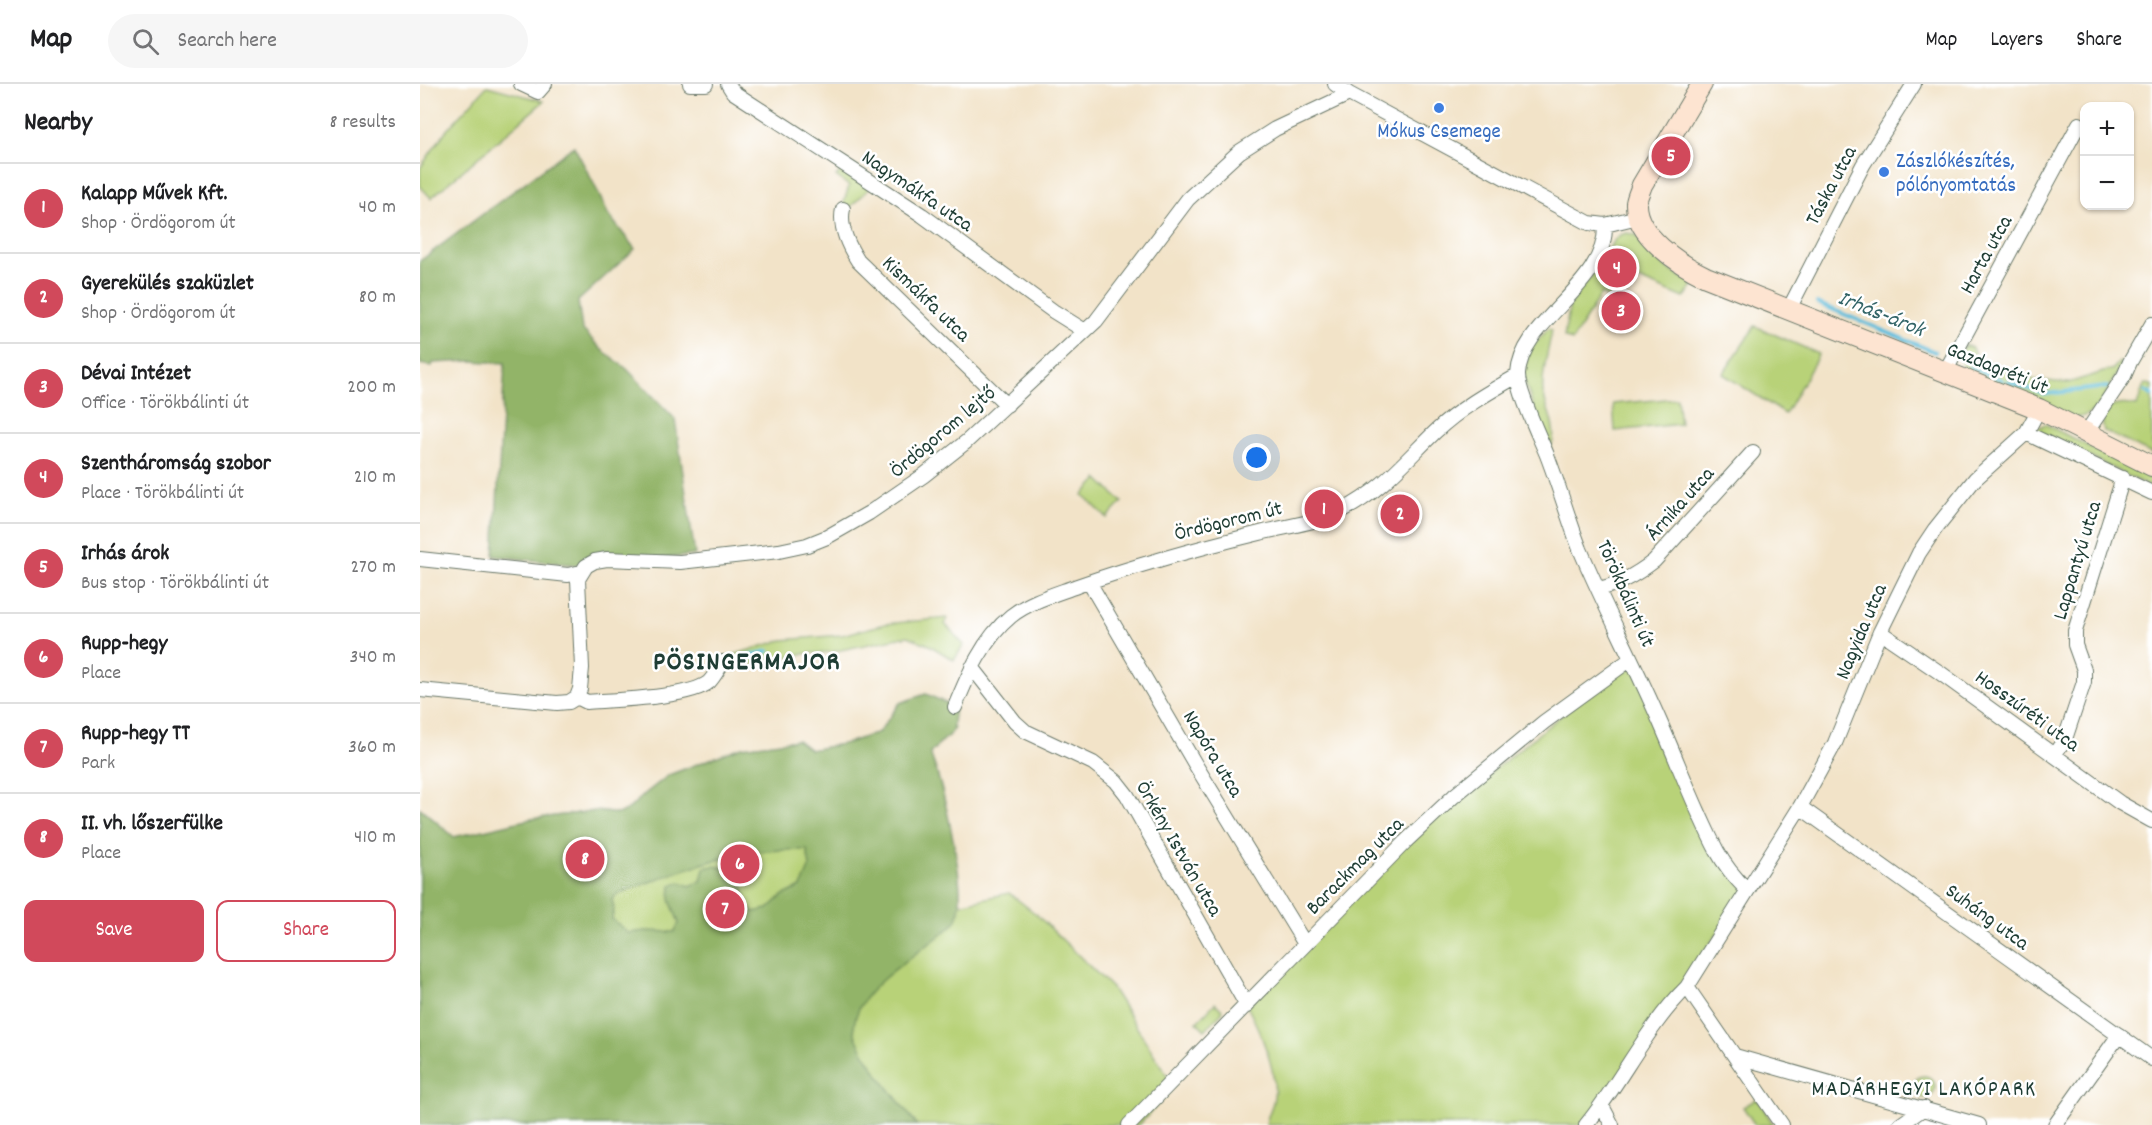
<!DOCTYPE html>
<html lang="en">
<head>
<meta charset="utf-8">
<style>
	:root { --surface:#fff; --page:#f6f6f6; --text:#202124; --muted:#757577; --line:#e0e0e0; --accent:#d1495b }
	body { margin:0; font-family:Dekko,sans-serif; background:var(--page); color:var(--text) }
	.controls { position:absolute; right:18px; top:18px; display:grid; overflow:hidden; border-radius:12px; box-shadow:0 2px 4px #0004 }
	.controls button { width:54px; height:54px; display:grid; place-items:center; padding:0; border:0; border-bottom:2px solid var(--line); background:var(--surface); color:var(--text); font:30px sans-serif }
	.you { position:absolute; left:837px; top:374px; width:21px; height:21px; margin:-15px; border:4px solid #fff; border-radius:50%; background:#1a73e8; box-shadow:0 0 0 9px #1a73e833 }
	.badge { display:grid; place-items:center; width:39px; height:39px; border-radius:50%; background:var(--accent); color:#fff; font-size:20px; font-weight:700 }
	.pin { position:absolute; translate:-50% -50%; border:3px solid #fff; box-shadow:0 2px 6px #0006 }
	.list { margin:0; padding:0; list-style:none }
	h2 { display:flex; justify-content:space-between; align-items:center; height:78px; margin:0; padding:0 24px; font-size:26px }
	h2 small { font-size:20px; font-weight:400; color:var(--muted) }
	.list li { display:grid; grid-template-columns:39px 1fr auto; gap:18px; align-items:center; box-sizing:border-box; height:90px; padding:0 24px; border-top:2px solid var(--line) }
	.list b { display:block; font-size:22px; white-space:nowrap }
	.list p { margin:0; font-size:20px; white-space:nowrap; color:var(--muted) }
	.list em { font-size:20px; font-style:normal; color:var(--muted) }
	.actions { display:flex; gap:12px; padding:18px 24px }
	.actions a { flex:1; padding:14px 0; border:2px solid var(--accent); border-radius:12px; text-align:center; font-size:21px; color:var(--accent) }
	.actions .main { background:var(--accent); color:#fff }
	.icon { flex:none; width:33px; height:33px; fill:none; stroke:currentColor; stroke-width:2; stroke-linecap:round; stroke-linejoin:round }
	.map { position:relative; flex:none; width:1732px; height:1041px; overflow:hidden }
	header { display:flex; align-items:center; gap:36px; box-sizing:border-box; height:84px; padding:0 30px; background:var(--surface); border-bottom:2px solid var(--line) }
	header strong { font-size:28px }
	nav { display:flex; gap:33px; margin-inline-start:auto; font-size:21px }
	.search { width:420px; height:54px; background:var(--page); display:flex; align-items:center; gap:15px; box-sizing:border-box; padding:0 21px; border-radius:33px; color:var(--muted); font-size:22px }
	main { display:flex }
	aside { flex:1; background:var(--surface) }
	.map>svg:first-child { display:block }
	.green { fill:#b8d278; stroke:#6c8856; stroke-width:1.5 }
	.forest { fill:#92b468; stroke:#58784e; stroke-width:1.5; fill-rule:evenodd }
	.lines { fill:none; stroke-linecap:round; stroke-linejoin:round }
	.stream { stroke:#5fbedd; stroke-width:4 }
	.street-casing { stroke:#697768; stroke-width:16 }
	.secondary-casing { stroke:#697768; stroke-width:22 }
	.street { stroke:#fff; stroke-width:14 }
	.secondary { stroke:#fde4d1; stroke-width:20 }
	.shop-dot { fill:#3f7fe0; stroke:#fff; stroke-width:2 }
	.labels { text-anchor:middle; stroke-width:5; stroke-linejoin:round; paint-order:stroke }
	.shop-label { font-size:21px; fill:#366cbe; stroke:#fff }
	.street-label { font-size:21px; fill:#1f3d34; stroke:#fff }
	.water-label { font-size:22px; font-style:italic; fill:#326467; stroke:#fff }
	.neighbourhood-label { font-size:22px; letter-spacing:1.5px; fill:#1f3d34; stroke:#fff }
	.district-label { font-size:27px; font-weight:bold; letter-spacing:1.5px; fill:#1f3d34; stroke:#fff }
</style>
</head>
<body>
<header>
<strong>Map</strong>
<div class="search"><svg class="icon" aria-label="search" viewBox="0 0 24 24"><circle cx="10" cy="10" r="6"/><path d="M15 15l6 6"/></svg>Search here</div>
<nav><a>Map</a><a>Layers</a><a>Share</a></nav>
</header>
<main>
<aside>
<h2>Nearby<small>8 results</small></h2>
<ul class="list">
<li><span class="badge">1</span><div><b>Kalapp Művek Kft.</b><p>Shop · Ördögorom út</p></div><em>40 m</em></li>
<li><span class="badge">2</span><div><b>Gyerekülés szaküzlet</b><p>Shop · Ördögorom út</p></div><em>80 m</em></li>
<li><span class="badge">3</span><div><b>Dévai Intézet</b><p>Office · Törökbálinti út</p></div><em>200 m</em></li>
<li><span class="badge">4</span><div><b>Szentháromság szobor</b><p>Place · Törökbálinti út</p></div><em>210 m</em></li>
<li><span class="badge">5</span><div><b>Irhás árok</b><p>Bus stop · Törökbálinti út</p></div><em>270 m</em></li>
<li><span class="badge">6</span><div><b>Rupp-hegy</b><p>Place</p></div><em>340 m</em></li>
<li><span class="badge">7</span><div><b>Rupp-hegy TT</b><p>Park</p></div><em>360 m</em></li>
<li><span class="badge">8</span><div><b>II. vh. lőszerfülke</b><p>Place</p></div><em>410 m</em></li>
</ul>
<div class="actions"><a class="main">Save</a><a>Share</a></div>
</aside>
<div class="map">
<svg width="1732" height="1041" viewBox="0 0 1732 1041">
	<rect width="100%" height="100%" fill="#fff"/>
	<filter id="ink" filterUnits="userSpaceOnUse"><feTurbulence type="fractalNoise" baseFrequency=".0167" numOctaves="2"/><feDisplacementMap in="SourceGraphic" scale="12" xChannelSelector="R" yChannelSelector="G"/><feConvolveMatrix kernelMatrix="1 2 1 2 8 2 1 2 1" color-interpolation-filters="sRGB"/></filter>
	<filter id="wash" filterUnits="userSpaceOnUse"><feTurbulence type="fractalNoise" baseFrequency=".008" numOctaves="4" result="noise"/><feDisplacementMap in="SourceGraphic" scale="24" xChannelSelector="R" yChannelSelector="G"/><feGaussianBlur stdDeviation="1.35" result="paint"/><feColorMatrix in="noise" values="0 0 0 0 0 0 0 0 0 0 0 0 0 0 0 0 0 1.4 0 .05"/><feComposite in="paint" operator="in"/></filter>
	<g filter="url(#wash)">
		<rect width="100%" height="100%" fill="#f2e3c8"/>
		<!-- green -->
		<path class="green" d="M67 2 124 17 11 114 0 102V84L25 48Z
			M424 84 453 101 427 126 422 124 429 102 416 92Z
			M1207 149 1216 151 1246 184 1274 200 1264 214 1216 194 1204 211 1190 214 1181 210 1152 257 1144 253 1150 220 1184 175 1192 159 1200 151Z
			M1335 242 1399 270 1365 330 1303 290Z
			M1128 245 1132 246C1129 264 1121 290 1123 308 1126 325 1139 346 1131 363L1123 353 1103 292 1110 265Z
			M1545 261 1552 264 1557 274 1615 296 1648 299 1693 285 1699 278 1702 280C1689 301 1683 333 1653 334L1545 287 1539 274Z
			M1726 300 1732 301V370L1684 347C1677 321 1698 318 1717 322L1723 303Z
			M1257 314 1260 340 1195 347 1193 320Z
			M1625 340 1732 395V404L1618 347 1620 343Z
			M678 395 702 418 687 434 663 411Z
			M527 534 525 540 544 561 534 576 509 561 488 552 411 568 380 570 330 580 314 587 312 581 309 582 306 573 362 556 422 551 465 540Z
			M1211 575 1297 768 1327 806 1166 1041H846C847 1031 853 1023 854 1013 858 987 839 945 827 922L985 758Z
			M506 610 534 644 532 648 510 669C529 718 535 769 540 820L589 809 616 830 692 904 752 999 748 1009 719 1041H0V724L34 753 111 735 176 727 198 730 210 724 226 709 249 691 322 663 377 656 390 666 428 659 459 648 480 619Z
			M795 919 803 927 785 946 777 938Z
			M1493 1003a11 11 0 1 1 22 0a11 11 0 1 1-22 0Z
			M1337 1015 1354 1041H1335L1323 1023Z"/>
		<!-- forest -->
		<path class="forest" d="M154 62 174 100 188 130 215 165 158 217 162 245 181 265 207 285 255 335 275 471 166 482 74 472 85 279 51 277 13 279 12 282 0 280V177Z
			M506 610 535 623 532 648 510 669C522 701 549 805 537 835 534 843 511 858 503 864 483 880 459 895 444 916 438 924 432 939 435 950 444 976 479 1017 497 1041H0V724L34 753 111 735 176 727 198 730 210 724 226 709 249 691 322 663 377 656 390 666 428 659 459 648 480 619ZM387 766 390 782 381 803 362 812 348 825 333 828C325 820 327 815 324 805 318 789 300 778 284 784L281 797 270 802 260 798 251 801 250 816 259 839 254 848 226 847 208 849 192 835 194 824 192 816 196 811C259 786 317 763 387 766Z"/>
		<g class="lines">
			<!-- stream -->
			<path class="stream" d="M1397 219 1515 268
				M1550 283 1582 296
				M1588 298 1626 310 1687 303
				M1725 307 1732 311
				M308 578 348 567"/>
		</g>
	</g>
	<g filter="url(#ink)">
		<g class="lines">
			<defs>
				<path id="street" d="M101 0 118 8 125 0
					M270 0H286
					M308 0 313 8 502 131 633 227 665 247
					M915 0 929 10 1169 139 1185 141 1218 133
					M423 125C419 142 429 163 438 177L587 321
					M1185 141C1187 202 1101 236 1098 290 1097 306 1120 354 1127 371 1139 402 1148 434 1160 465 1185 524 1215 580 1240 638 1259 681 1275 725 1297 767 1305 782 1315 794 1327 806
					M1369 225 1443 81 1494 0
					M1525 288 1659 40
					M1606 349 1732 409
					M1666 349 1704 292 1710 278 1732 240
					M0 475 148 491 161 488
					M669 498 775 680 885 860
					M1178 505C1199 501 1217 490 1234 477L1333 368
					M1460 548 1519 588 1700 719 1732 737
					M552 583 595 638 605 647 673 679 696 697 707 711 827 922
					M0 606 137 619 149 618 157 613 160 605 162 584 158 495 166 482 175 477 187 475 260 478 359 467 387 461 407 453 449 429 503 392 546 358 676 237 768 115 819 68 855 45 929 10
					M157 613 167 618C193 616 270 614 289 598 294 593 298 585 303 578
					M535 623C548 591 563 555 591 532 610 517 636 510 657 502 717 481 778 464 840 449 867 442 897 439 923 426 960 408 986 376 1015 348 1039 325 1069 308 1097 292
					M1634 671 1645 655 1664 598V586L1655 561V547L1703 394
					M1380 723 1732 975
					M1267 903 1362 1041
					M1315 972 1559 1041
					M1182 1022 1192 1041
					M709 1041 985 758 1034 712 1124 638 1211 575
					M1166 1041C1202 997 1226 943 1267 903L1380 723 1415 659 1460 548 1499 469 1515 445 1555 395 1606 349 1619 325
					M1480 1041 1504 1024
					M1635 1041 1699 951"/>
				<path id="secondary" d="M1282 0 1222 101C1220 107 1217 113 1216 119 1215 152 1261 181 1286 193L1619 325 1732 382"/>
			</defs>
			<!-- street casing -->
			<use href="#street" class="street-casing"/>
			<!-- secondary casing -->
			<use href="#secondary" class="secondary-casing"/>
			<!-- street -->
			<use href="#street" class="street"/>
			<!-- secondary -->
			<use href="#secondary" class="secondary"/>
		</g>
	</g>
	<!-- markers -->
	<g class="shop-dot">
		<circle cx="1019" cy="24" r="6"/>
		<circle cx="1464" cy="88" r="6"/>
	</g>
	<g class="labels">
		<!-- shop labels -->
		<g class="shop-label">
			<text x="1019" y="53">Mókus Csemege</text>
			<text x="1476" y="83" text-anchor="start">Zászlókészítés,<tspan x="1476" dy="24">pólónyomtatás</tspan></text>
		</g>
		<!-- street labels -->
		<g class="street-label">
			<text transform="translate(1410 101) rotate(-62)" y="7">Táska utca</text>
			<text transform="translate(498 106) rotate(34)" y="7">Nagymákfa utca</text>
			<text transform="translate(1565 170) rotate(-61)" y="7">Harta utca</text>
			<text transform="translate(507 214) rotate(44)" y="7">Kismákfa utca</text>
			<text transform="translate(1578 283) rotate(22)" y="7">Gazdagréti út</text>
			<text transform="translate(522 347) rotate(-40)" y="7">Ördögorom lejtő</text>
			<text transform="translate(1259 419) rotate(-48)" y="7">Árnika utca</text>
			<text transform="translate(808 436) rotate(-14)" y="7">Ördögorom út</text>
			<text transform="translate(1656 476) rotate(-73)" y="7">Lappantyú utca</text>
			<text transform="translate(1207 509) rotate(66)" y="7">Törökbálinti út</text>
			<text transform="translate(1440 547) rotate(-67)" y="7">Nagyida utca</text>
			<text transform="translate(1608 626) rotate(36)" y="7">Hosszúréti utca</text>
			<text transform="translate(794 669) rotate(59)" y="7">Napóra utca</text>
			<text transform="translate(760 764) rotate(60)" y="7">Örkény István utca</text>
			<text transform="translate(934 781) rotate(-45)" y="7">Barackmag utca</text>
			<text transform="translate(1568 832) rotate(36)" y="7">Suháng utca</text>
		</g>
		<!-- water labels -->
		<g class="water-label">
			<text transform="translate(1462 228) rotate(22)" y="8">Irhás-árok</text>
		</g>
		<!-- neighbourhood labels -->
		<g class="neighbourhood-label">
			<text x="1504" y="1011">MADÁRHEGYI LAKÓPARK</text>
		</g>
		<!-- district labels -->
		<g class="district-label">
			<text x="327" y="585">PÖSINGERMAJOR</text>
		</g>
	</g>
</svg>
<div class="controls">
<button>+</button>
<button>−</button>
</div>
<div class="you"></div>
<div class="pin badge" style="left:904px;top:425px">1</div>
<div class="pin badge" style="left:980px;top:430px">2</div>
<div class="pin badge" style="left:1201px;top:227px">3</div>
<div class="pin badge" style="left:1197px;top:184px">4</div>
<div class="pin badge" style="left:1251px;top:72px">5</div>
<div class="pin badge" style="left:320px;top:780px">6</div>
<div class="pin badge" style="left:305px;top:825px">7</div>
<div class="pin badge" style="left:165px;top:775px">8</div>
</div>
</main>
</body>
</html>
